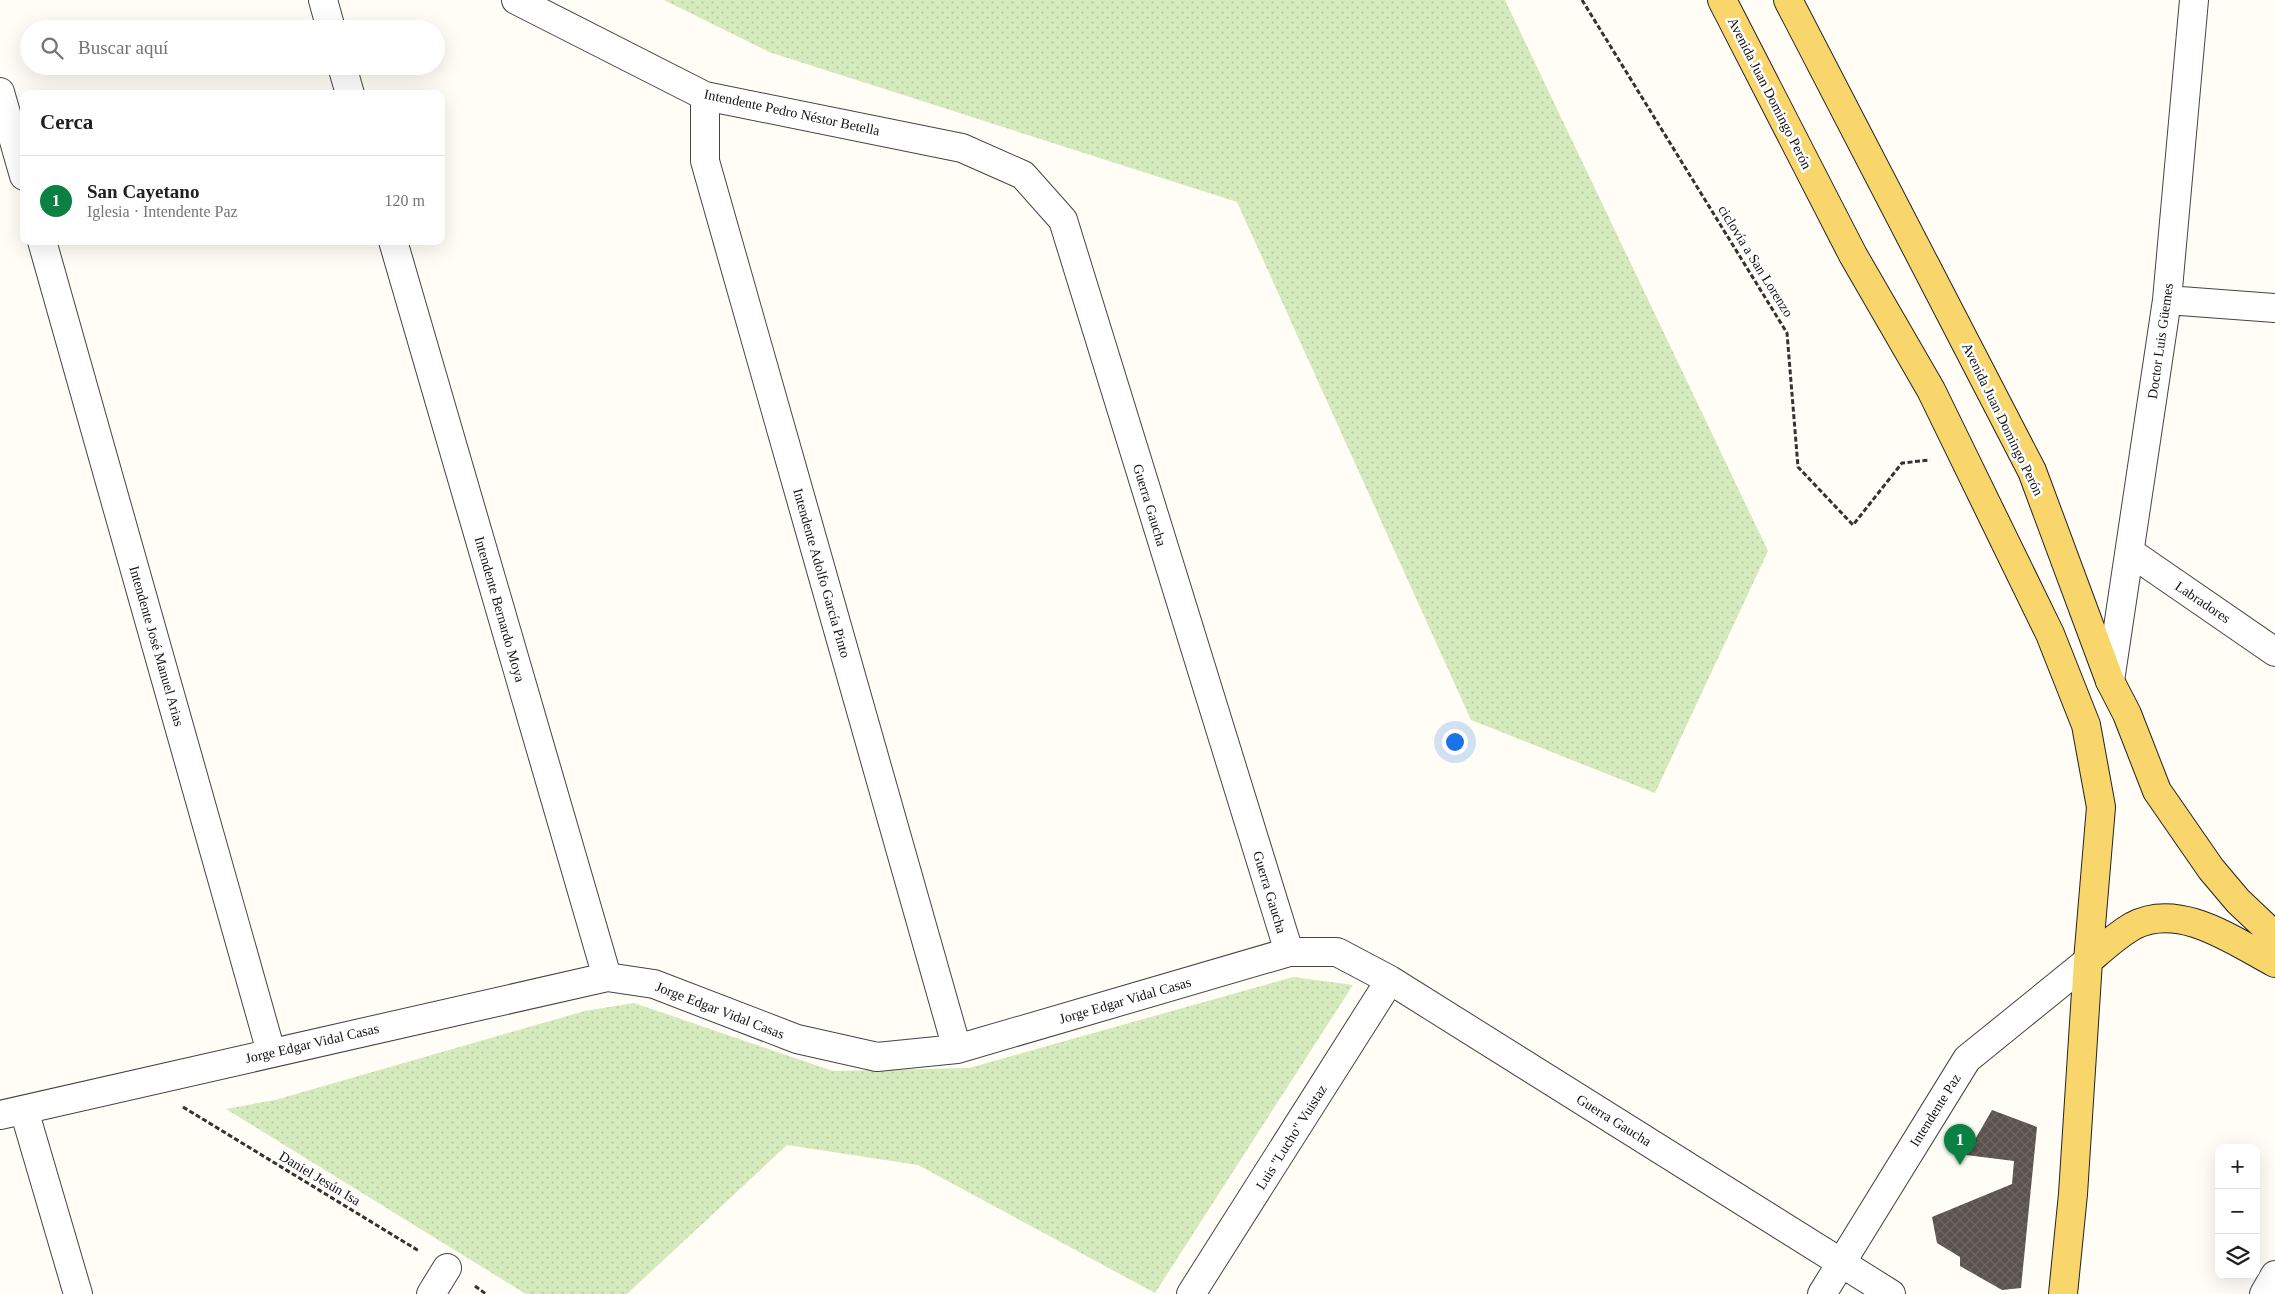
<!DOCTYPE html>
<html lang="es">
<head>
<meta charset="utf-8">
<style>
	:root { --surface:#fff; --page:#f2f2f2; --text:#202124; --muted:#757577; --line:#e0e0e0; --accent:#0b8043 }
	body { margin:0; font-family:"Times New Roman",serif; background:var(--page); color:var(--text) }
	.controls { position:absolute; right:15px; bottom:15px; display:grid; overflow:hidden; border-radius:10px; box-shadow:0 5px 20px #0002 }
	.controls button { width:45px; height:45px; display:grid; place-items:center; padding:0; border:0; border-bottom:1px solid var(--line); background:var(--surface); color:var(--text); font:25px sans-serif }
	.you { position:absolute; left:1454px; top:741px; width:18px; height:18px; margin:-12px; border:4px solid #fff; border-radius:50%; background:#1a73e8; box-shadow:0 0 0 8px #1a73e833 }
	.badge { display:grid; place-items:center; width:32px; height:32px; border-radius:50%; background:var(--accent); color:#fff; font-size:16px; font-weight:700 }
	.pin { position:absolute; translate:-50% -41px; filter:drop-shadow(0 1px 2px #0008) }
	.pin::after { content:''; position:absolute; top:26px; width:18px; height:15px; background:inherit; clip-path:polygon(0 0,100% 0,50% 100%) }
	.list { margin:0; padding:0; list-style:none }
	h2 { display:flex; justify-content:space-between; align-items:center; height:65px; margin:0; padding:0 20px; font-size:21px }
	h2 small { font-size:16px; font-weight:400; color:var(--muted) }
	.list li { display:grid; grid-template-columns:32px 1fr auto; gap:15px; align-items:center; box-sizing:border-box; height:90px; padding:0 20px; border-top:1px solid var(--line) }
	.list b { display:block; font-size:19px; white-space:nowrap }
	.list p { margin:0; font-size:16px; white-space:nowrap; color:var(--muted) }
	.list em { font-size:16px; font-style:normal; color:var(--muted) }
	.icon { flex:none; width:28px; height:28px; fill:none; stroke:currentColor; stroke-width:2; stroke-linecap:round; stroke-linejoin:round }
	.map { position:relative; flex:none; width:2275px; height:1294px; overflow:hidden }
	.search { position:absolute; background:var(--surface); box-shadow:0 5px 20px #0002; left:20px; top:20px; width:425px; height:55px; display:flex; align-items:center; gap:12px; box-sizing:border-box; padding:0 18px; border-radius:28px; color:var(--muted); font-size:19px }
	.panel { position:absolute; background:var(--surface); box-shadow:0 5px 20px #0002; left:20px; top:90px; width:425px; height:155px; border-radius:10px }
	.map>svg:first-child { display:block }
	.grass { fill:url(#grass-dots) }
	.building { fill:url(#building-cross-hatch) }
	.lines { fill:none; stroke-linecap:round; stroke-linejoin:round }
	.street-casing { stroke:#444; stroke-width:30 }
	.primary-casing { stroke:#222; stroke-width:30 }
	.path { stroke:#333; stroke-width:3; stroke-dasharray:5 2.5; stroke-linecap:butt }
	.street { stroke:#fff; stroke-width:28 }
	.primary { stroke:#f9d66b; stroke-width:28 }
	.labels { text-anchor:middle; stroke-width:5; stroke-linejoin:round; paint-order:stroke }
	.street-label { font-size:14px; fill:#111; stroke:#fff }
</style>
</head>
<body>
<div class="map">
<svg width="2275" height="1294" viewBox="0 0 2275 1294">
	<defs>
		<pattern id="grass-dots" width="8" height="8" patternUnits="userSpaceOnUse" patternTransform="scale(1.25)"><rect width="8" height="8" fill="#d5ebbd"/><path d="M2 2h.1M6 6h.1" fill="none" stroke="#b6c8a1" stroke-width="1.8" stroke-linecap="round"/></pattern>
		<pattern id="building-cross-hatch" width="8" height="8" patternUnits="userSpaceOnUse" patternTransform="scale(1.25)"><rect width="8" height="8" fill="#5a524d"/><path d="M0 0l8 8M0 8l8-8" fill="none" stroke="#6d6662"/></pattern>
	</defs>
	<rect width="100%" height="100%" fill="#fffdf5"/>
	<!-- grass -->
	<path class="grass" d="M664 0H1505L1768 551 1655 793 1471 720 1237 202 769 52Z
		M1293 977 1353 985 1155 1293 918 1165 787 1145 627 1294H526L226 1109 275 1100 585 1011 634 1003 833 1071 969 1068Z"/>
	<!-- building -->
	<path class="building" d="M1992 1110 2037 1127 2021 1288 2002 1290 1960 1266V1257L1937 1243 1932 1217 2012 1184 2014 1161 1966 1155Z"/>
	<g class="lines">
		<defs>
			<path id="street" d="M323 0 331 29
				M516 0 705 96 962 148 1023 175 1063 220 1289 952
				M342 66 350 94
				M0 92 24 176
				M705 96V161L957 1049
				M42 241 271 1052
				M393 241 607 977
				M2167 300 2275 308
				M2130 552 2275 652
				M2110 681 2167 300 2194 0
				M24 1110 78 1294
				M0 1115 607 977 654 984 797 1039 877 1057 957 1049 1289 952H1337L1390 980 1891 1294
				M431 1294 447 1268
				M1191 1294 1390 980
				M1822 1294 1967 1059 2088 961
				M2264 1294 2275 1275"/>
			<path id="primary" d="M1722 0 1853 255 1931 390 2050 634 2086 725 2101 807 2088 961 2073 1194 2063 1294
				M1788 0 2032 471 2110 681 2127 714 2157 791 2211 869 2238 901 2275 936
				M2088 961C2102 949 2117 935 2133 926 2180 901 2235 942 2275 963"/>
		</defs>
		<!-- street casing -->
		<use href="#street" class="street-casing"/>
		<!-- primary casing -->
		<use href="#primary" class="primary-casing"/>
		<!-- path -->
		<path class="path" d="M1582 0 1787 333 1798 467 1853 525 1902 463 1930 460
			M183 1107 419 1251
			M475 1286 486 1294"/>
		<!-- street -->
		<use href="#street" class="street"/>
		<!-- primary -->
		<use href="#primary" class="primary"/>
	</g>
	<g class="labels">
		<!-- street labels -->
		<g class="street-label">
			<text transform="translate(1770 93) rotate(63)" y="5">Avenida Juan Domingo Perón</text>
			<text transform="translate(792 112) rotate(12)" y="5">Intendente Pedro Néstor Betella</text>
			<text transform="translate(1756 261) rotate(58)" y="5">ciclovía a San Lorenzo</text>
			<text transform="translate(2160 341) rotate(-82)" y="5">Doctor Luis Güemes</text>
			<text transform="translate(2003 419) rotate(64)" y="5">Avenida Juan Domingo Perón</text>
			<text transform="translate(1150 505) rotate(73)" y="5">Guerra Gaucha</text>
			<text transform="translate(822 573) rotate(74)" y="5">Intendente Adolfo García Pinto</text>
			<text transform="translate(2203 602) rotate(34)" y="5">Labradores</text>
			<text transform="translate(500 609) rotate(74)" y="5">Intendente Bernardo Moya</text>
			<text transform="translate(157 646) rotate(74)" y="5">Intendente José Manuel Arias</text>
			<text transform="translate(1270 892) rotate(73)" y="5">Guerra Gaucha</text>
			<text transform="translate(1125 1000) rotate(-16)" y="5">Jorge Edgar Vidal Casas</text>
			<text transform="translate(720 1010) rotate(21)" y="5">Jorge Edgar Vidal Casas</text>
			<text transform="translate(312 1043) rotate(-13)" y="5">Jorge Edgar Vidal Casas</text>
			<text transform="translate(1935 1110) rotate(-58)" y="5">Intendente Paz</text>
			<text transform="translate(1614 1120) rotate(32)" y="5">Guerra Gaucha</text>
			<text transform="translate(1291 1137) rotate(-58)" y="5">Luis "Lucho" Vuistaz</text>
			<text transform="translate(320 1178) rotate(31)" y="5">Daniel Jesún Isa</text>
		</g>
	</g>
</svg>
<div class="controls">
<button>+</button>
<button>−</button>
<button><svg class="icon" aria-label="layers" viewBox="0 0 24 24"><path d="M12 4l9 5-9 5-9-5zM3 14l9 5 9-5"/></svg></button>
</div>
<div class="you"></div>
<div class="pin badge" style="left:1960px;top:1165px">1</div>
<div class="search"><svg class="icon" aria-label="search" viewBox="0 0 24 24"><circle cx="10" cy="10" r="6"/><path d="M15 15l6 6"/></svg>Buscar aquí</div>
<section class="panel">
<h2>Cerca<small></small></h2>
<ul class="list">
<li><span class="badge">1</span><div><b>San Cayetano</b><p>Iglesia · Intendente Paz</p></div><em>120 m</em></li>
</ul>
</section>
</div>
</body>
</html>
